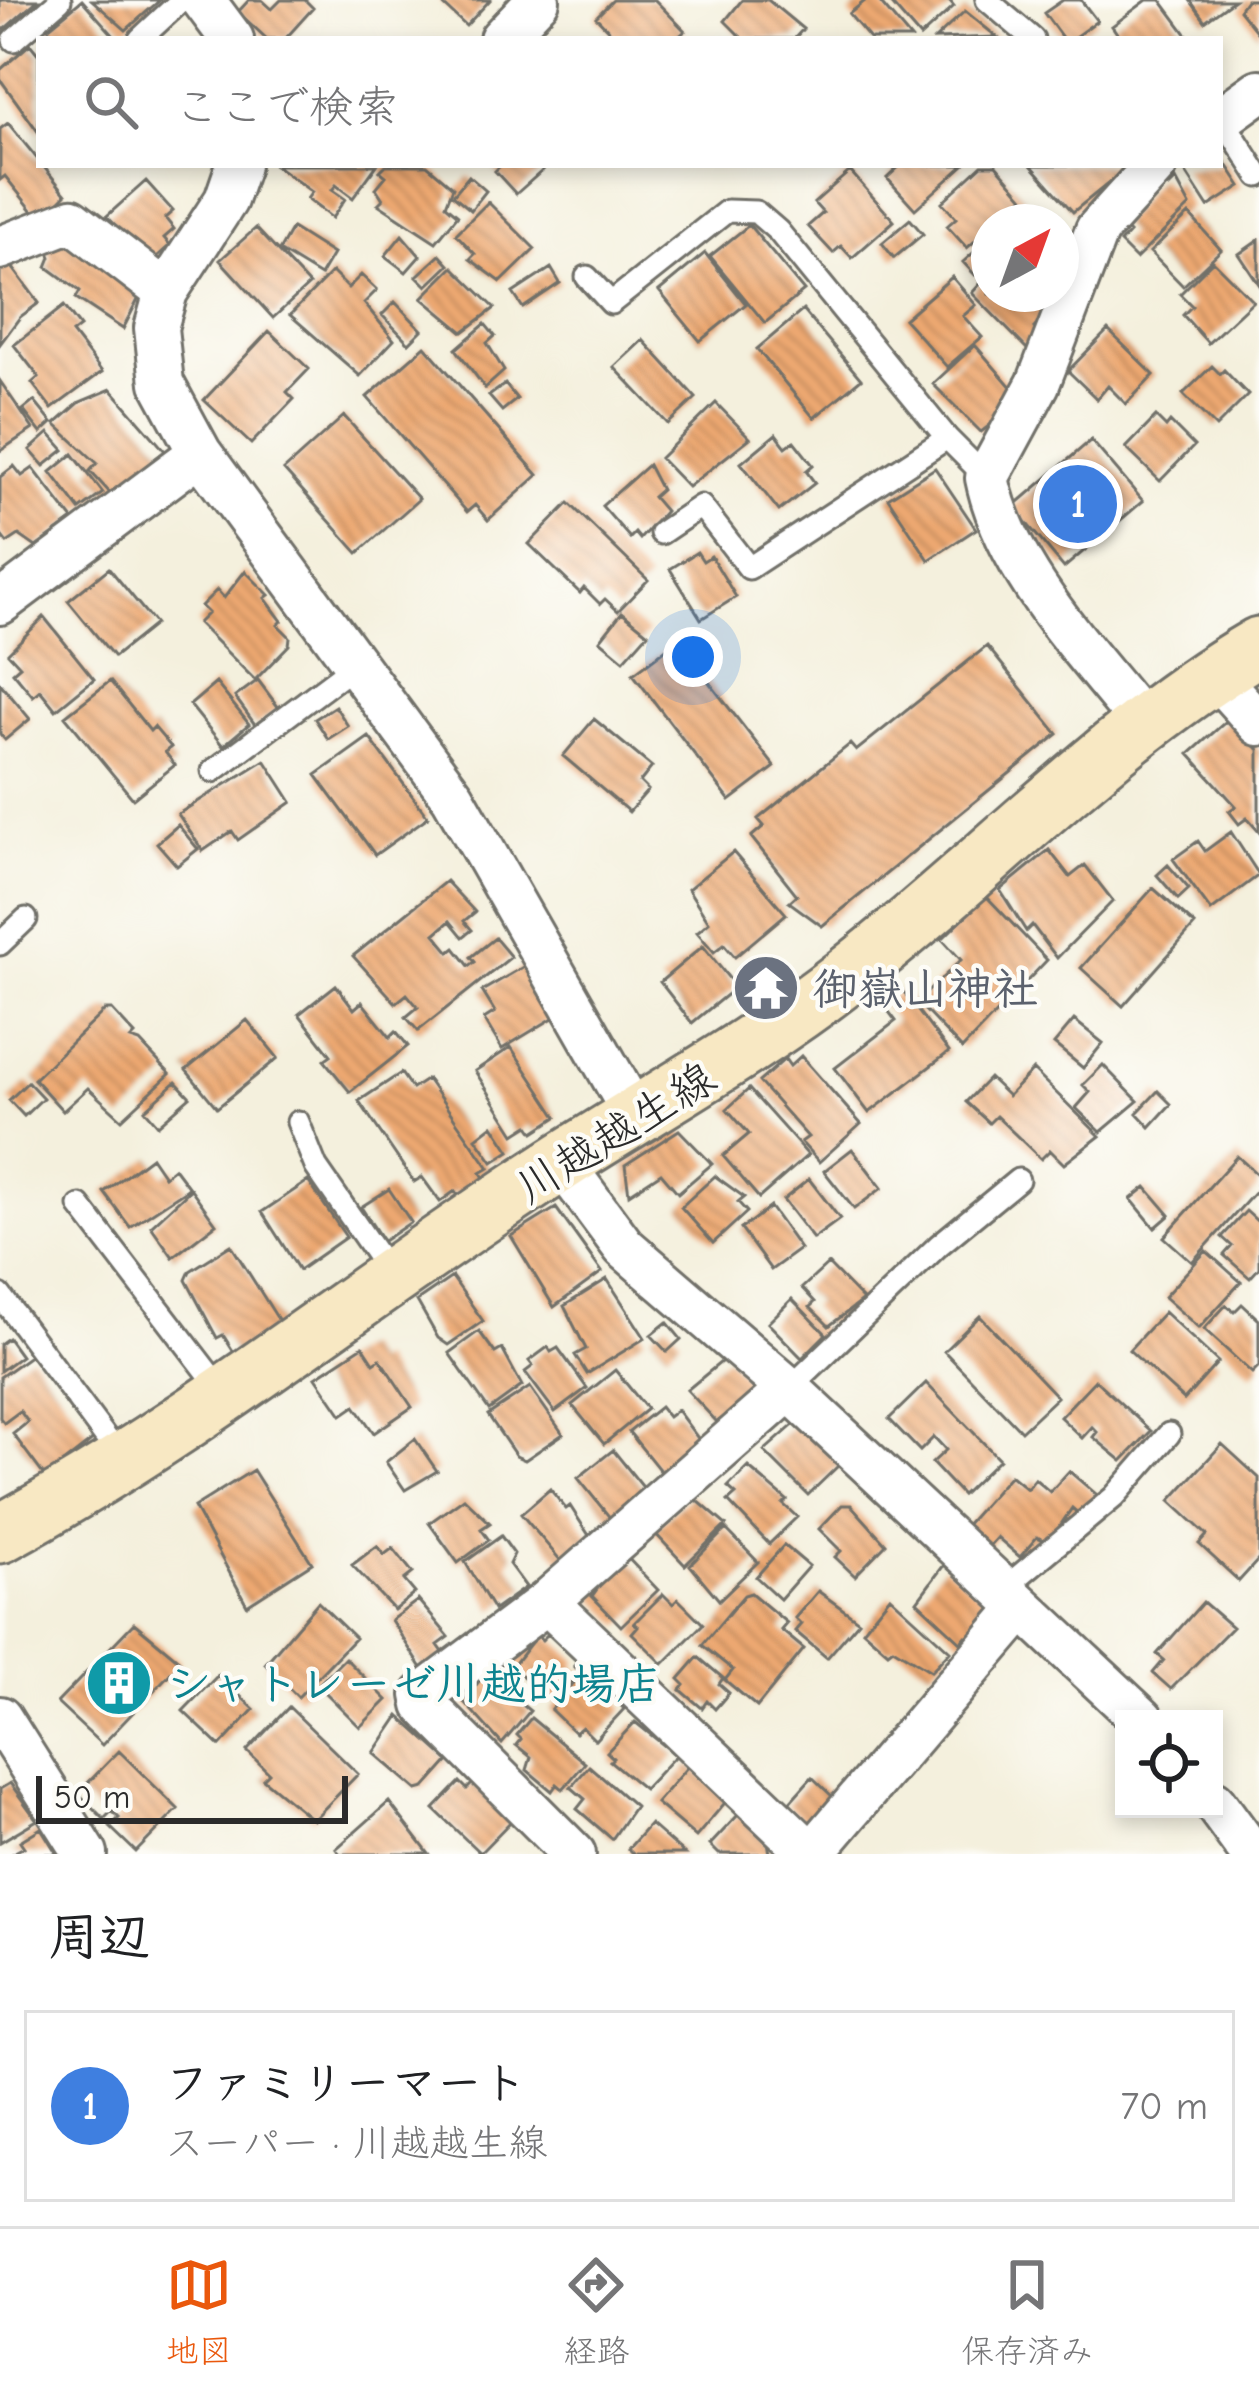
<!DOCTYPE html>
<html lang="ja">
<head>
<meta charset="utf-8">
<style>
	:root { --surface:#fff; --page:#f2f2f2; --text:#202124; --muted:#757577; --line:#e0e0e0; --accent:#ea580c }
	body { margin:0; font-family:"Comic Neue","Klee One",sans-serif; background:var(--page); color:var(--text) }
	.controls { position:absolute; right:36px; bottom:36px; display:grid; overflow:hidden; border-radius:0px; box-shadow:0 6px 18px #0003 }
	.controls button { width:108px; height:108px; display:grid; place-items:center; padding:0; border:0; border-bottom:3px solid var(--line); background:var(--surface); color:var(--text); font:60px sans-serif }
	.compass { position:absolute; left:971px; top:204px; width:108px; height:108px; border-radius:50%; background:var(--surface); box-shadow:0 6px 18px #0003; rotate:41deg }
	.scale { position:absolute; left:36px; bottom:30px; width:312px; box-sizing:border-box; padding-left:12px; border:6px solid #2b2b2b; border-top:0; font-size:33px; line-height:42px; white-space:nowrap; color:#2b2b2b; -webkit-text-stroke:9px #fdfcf7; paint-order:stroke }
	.you { position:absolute; left:693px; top:657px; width:42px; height:42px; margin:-30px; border:9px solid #fff; border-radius:50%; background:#1a73e8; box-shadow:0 0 0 18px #1a73e833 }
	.badge { display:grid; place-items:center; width:78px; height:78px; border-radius:50%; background:var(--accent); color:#fff; font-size:39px; font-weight:700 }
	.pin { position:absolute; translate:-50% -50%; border:6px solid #fff; box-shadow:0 3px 12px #0006 }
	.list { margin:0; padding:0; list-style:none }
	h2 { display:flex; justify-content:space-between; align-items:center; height:156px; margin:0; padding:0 48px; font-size:51px }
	h2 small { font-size:39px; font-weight:400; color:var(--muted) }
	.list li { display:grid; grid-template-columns:78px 1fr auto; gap:36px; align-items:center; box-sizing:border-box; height:192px; margin:0 24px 24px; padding:0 24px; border:3px solid var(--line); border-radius:0px }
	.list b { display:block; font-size:45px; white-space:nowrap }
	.list p { margin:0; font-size:39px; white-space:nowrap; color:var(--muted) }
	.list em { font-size:39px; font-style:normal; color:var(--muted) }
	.icon { flex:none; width:66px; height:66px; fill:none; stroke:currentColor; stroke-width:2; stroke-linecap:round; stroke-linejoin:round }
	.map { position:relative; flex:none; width:1259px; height:1854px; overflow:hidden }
	.search { position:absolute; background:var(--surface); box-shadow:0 6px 18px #0003; left:36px; right:36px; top:36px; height:132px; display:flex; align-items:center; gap:30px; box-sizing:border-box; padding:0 42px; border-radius:0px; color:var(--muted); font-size:45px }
	.sheet { height:372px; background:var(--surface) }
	nav { display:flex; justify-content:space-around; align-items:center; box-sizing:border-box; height:168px; border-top:3px solid var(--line); background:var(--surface); font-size:33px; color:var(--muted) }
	nav a { display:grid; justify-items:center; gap:6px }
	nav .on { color:var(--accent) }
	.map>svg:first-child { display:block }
	.building { fill:url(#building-back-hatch) }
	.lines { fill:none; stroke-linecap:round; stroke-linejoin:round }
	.service-casing { stroke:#717069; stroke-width:27 }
	.minor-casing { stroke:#717069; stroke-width:48 }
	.secondary-casing { stroke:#717069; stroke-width:63 }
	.service { stroke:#fff; stroke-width:21 }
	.minor { stroke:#fff; stroke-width:42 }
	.secondary { stroke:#f8e8c3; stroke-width:57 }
	.labels { text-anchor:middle; stroke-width:9; stroke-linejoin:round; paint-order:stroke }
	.worship-label { font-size:45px; font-weight:bold; fill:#5b616d; stroke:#fdfcf7; text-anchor:start }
	.street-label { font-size:45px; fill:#2b2b2b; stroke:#fdfcf7 }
	.culture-label { font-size:45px; font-weight:bold; fill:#0d838f; stroke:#fdfcf7; text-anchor:start }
</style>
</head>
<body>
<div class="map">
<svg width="1259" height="1854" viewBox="0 0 1259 1854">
	<defs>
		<pattern id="building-back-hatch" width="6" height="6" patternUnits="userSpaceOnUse" patternTransform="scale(3)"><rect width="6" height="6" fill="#eda871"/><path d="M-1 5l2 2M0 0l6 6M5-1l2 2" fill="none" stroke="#c0895d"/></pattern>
	</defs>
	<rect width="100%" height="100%" fill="#fdfcf7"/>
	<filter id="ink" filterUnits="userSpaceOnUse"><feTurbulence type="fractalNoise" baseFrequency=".00833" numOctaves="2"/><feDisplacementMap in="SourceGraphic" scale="24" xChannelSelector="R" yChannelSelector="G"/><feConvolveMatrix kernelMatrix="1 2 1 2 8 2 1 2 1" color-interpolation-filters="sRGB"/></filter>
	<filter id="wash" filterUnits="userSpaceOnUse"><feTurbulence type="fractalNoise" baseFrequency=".004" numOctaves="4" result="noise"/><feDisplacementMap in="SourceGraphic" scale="48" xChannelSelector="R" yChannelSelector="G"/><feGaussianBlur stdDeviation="2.7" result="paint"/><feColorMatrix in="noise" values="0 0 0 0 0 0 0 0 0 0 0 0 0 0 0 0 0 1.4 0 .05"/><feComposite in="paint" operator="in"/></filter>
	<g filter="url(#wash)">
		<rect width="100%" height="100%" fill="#f4f0dd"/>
		<g id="blocks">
			<!-- building -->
			<path class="building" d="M0 0H38L0 33Z
				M82 0 115 37 112 39H58L48 28Z
				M92 0H160L126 30Z
				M249 0H262L272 9 281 0H305L313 8 285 39H267L238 12Z
				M438 0H490L466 26Z
				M613 0H655L685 31 676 39H617L596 17Z
				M742 0H768L803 29 794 39H743L725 21Z
				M866 0H878L911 39H870L849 14Z
				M888 0H949L954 6 920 37Z
				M1063 0H1081L1097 21 1072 39H1063L1044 13Z
				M1147 0H1161L1190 39H1121L1112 26Z
				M1190 0H1234L1205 21Z
				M1246 0H1259V35L1239 10Z
				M965 11 997 37 935 39Z
				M30 44 39 55V133L0 79V70Z
				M8 123 66 194 40 220 5 176 0 180V129Z
				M1220 154 1241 186 1208 207 1183 168 1220 165Z
				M275 165H377L353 198 336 185 332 190 345 199 332 218 307 199 312 192Z
				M386 165H427L453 187 446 205 458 215 436 242 378 204 383 199 376 188 386 176 380 171Z
				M501 165H538L543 170 516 194 495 171Z
				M901 165H964L915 209 887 178Z
				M982 165H996L1024 197 996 222H989V229L967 248 947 226 956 218 942 202Z
				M1031 165H1121L1125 170 1073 212Z
				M850 171 894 221 852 258 841 246 833 253 808 226 823 213 814 203Z
				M469 176 486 191 471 210 453 195Z
				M1159 177 1169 187 1176 180 1190 206 1136 259 1120 243 1129 233 1121 225Z
				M146 181 173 211 165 218 174 229 164 238 170 245 149 264 107 216Z
				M488 202 535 249 501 282 470 259 475 254 456 234Z
				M1189 214 1221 250 1183 286 1150 252Z
				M910 219 923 234 894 258 882 243Z
				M749 225 804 291 765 323 710 256Z
				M256 228 309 285 273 318 220 260Z
				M292 228 333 254 320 276 279 251Z
				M402 235 420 256 406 272 385 256Z
				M68 236 142 292 123 329 76 298 80 291 47 267 51 257 44 240Z
				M1259 240V284L1239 254Z
				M981 246 989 263 975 275 963 262Z
				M705 253 746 304 700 341 659 291Z
				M440 255 449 265 427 286 417 276Z
				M7 260 39 303 20 317 0 344V265Z
				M1213 261 1253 301 1208 343 1183 315 1192 306 1180 294Z
				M453 267 495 308 463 332 422 298Z
				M551 268 560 283 523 308 513 293Z
				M332 272 348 288 361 275 377 290 364 303 394 340 360 376 290 315Z
				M989 274V294H1027L1048 313 1034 328 1040 334 1027 349 972 293Z
				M952 277 976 305 963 316 982 337 947 367 904 319Z
				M395 302 422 330 409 343 382 315Z
				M64 306 80 327 72 333 102 372 52 409 32 383 39 377 14 345Z
				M803 310 861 379 814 418 757 349Z
				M485 324 495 336 487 343 504 371 485 388 456 349Z
				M1108 330 1154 375 1126 404 1108 386 1097 399 1068 371Z
				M269 331 309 369 287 392 294 399 251 444 204 400Z
				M643 340 696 398 668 424 614 367Z
				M975 345 1019 396 1011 409 981 432 933 384Z
				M425 346 538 475 488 520 475 505 467 512 367 397Z
				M1212 366 1220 374 1224 370 1248 395 1216 427 1183 394Z
				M0 381 33 429 0 451Z
				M505 384 517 399 502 411 489 396Z
				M111 389 165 451 111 494 90 471 97 463 55 424 80 402Z
				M34 401 52 423 41 433 23 410Z
				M716 403 750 438 688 487 660 458Z
				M344 416 419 499 358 553 284 470Z
				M1156 417 1166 427 1170 422 1194 446 1160 481 1126 448Z
				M49 433 64 450 44 466 30 450Z
				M776 434 786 447 794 441 813 465 806 471 815 483 779 511 741 463Z
				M1091 440 1143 501 1064 568 1013 507Z
				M73 454 103 493 80 510 51 472Z
				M648 465 661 490 653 497 665 511 640 539 635 533 630 538 602 506Z
				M14 466 22 476 33 468 73 520 36 547 19 535 7 543 0 534V477Z
				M935 468 976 529 929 560 888 498Z
				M569 503 648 580 618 611 605 599 600 604 584 588 580 593 529 544Z
				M697 552 703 561 711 556 736 597 701 619 670 569Z
				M109 568 155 624 114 657 68 601Z
				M245 571 269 595 265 598 282 621 278 625 290 637 289 645 255 680 198 623 208 613 201 606 217 590 224 598Z
				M622 612 648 633 624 660 600 640Z
				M44 617 94 679 56 710 40 690 33 696 13 672 20 666 8 653Z
				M677 641 775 767 730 801 633 674Z
				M987 646 1058 734 822 926 789 902 797 895 751 837 764 826 758 819 850 744 856 751Z
				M258 680 279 708 256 726 235 697Z
				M110 681 150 731 154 727 171 747 165 752 175 765 133 799 65 716Z
				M0 683 30 719 5 740 0 734Z
				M216 683 249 724 223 746 190 705Z
				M335 706 348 726 328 739 315 719Z
				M1231 717 1259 750V832L1247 818 1239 824 1229 811 1236 806 1189 754Z
				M594 719 652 767 640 782 648 790 629 812 563 756Z
				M369 737 428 817 375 855 316 775Z
				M265 760 292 802 238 840 232 831 203 851 178 814Z
				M178 825 198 849 177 866 157 843Z
				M1231 832 1259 875 1211 911 1173 859 1198 841 1205 851Z
				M1049 850 1070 877 1085 865 1113 901 1057 958 1032 925 1026 931 1000 890Z
				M733 852 786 914 735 957 724 944 714 952 697 932 709 922 688 889Z
				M1168 865 1189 889 1178 899 1157 875Z
				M446 881 475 912 464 921 472 930 463 937 450 921 435 934 450 952 455 948 469 966 475 962 471 957 495 938 511 957 418 1031 406 1017 418 1007 407 994 396 1003 353 956Z
				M1153 888 1195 925 1123 1006 1081 968Z
				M986 896 1047 960 962 1049 917 1002 961 960 942 939Z
				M703 946 736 987 692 1023 660 982Z
				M528 964 558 1015 502 1049 484 1019 495 1012 482 991Z
				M759 978 769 993 750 1007 739 992Z
				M336 985 354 1009 362 1002 390 1037 396 1031 408 1046 350 1092 324 1060 331 1055 299 1014Z
				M902 990 949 1052 869 1113 835 1068 896 1021 883 1004Z
				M105 1010H112L135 1035 131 1039 140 1042 170 1074 122 1119 88 1088 63 1111 34 1079Z
				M247 1020 278 1058 217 1108 186 1070Z
				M1074 1020 1103 1043 1083 1068 1054 1044Z
				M511 1047 557 1117 534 1132 529 1125 515 1134 475 1071Z
				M801 1056 861 1124 819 1162 801 1142 808 1137 759 1082 785 1059 790 1066Z
				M1103 1065 1138 1101 1101 1132 1076 1108 1090 1092 1083 1085Z
				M1033 1070 1100 1136 1064 1164 1050 1150 1041 1159 996 1116 989 1123 966 1102 989 1078 1008 1096Z
				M401 1073 412 1089 427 1079 489 1168 481 1173 485 1179 459 1197 455 1191 440 1202 422 1177 414 1182 359 1101Z
				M28 1082 43 1098 24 1116 9 1100Z
				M176 1082 190 1097 158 1125 145 1110Z
				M749 1089 808 1155 759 1198 723 1156 749 1134 727 1109Z
				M1158 1091 1171 1104 1150 1127 1137 1113Z
				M493 1125 510 1151 493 1162 476 1138Z
				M679 1130 712 1164 678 1193 661 1173 629 1194 625 1165Z
				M852 1149 882 1188 854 1209 824 1171Z
				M1237 1156 1259 1176 1256 1191 1192 1262 1164 1237Z
				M151 1157 164 1176 174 1168 189 1188 130 1227 104 1192Z
				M715 1176 744 1197 738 1202 747 1212 713 1243 681 1207Z
				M809 1179 840 1219 813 1239 783 1200Z
				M308 1181 346 1237 299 1270 262 1212Z
				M1146 1187 1170 1215 1155 1228 1131 1199Z
				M191 1189 216 1224 173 1257 151 1226Z
				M389 1189 411 1222 383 1241 361 1207Z
				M770 1207 800 1249 771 1270 741 1229Z
				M556 1208 602 1272 554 1307 511 1236Z
				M1246 1211 1259 1223V1268L1250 1278 1224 1255 1232 1246 1222 1237Z
				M231 1245 281 1324 235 1354 223 1335 217 1338 186 1280 190 1271Z
				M1206 1251 1241 1282 1199 1328 1164 1297Z
				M828 1264 863 1300 829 1326 810 1307 815 1302 802 1288Z
				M452 1277 483 1321 448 1345 438 1338 417 1301Z
				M607 1279 645 1338 587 1374 575 1355 586 1349 564 1306Z
				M792 1299 826 1334 802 1358 768 1323Z
				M1242 1304 1259 1320V1366L1252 1373 1204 1329 1226 1305 1234 1312Z
				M1164 1312 1218 1362 1184 1400 1129 1350Z
				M980 1316 1057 1397 1021 1431 944 1351Z
				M667 1322 681 1339 667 1352 651 1335Z
				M479 1331 495 1353 502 1349 522 1386 489 1410 449 1353Z
				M8 1338 21 1356 0 1371V1344Z
				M363 1346 374 1363 380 1359 412 1407 374 1433 355 1406 342 1415 316 1377Z
				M548 1347 551 1352 558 1348 587 1388 555 1412 525 1372 533 1366 529 1361Z
				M31 1355 94 1439 45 1477 13 1434 28 1422 20 1411 4 1423 0 1418V1377Z
				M727 1357 758 1394 717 1422 687 1390Z
				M615 1370 647 1409 604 1444 572 1405Z
				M1095 1380 1151 1431 1122 1461 1093 1437 1097 1432 1092 1427 1082 1438 1060 1417Z
				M926 1383 999 1459 962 1495 932 1463 946 1450 934 1437 920 1451 889 1419Z
				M530 1387 563 1434 525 1460 516 1456 488 1415Z
				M660 1407 668 1417 677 1410 700 1441 661 1472 629 1432Z
				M798 1421 840 1464 808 1495 764 1451Z
				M415 1439 437 1471 405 1490 386 1462Z
				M1222 1444 1259 1478V1559L1239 1581 1199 1544 1207 1535 1170 1501Z
				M613 1450 650 1496 615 1524 578 1478Z
				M748 1467 787 1500 783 1504 797 1517 769 1544 728 1501 736 1494 728 1487Z
				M253 1470 312 1563 247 1605 194 1507Z
				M1069 1471 1097 1495 1080 1515 1072 1508 1049 1542 1037 1537 1020 1557 997 1537 988 1547 965 1526 1010 1475 1027 1489 1035 1479 1050 1492Z
				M550 1489 566 1509 570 1506 590 1537 561 1561 521 1514Z
				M691 1495 726 1525 685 1565 653 1531Z
				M464 1498 490 1523 481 1529 489 1540 458 1563 429 1523Z
				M842 1505H851L886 1544 855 1576 835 1557 841 1551 819 1529Z
				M726 1529 758 1562 719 1600 690 1565Z
				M501 1536 514 1554 509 1564 526 1587 494 1610 465 1562Z
				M784 1545 809 1566 780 1599 756 1577Z
				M377 1546 384 1555 393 1548 413 1573 404 1580 415 1593 394 1610 352 1565Z
				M623 1553 658 1590 621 1626 592 1596Z
				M944 1565 993 1606V1619L973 1641 966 1636 961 1642 917 1601Z
				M818 1591 859 1621 827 1658 795 1631 801 1624 795 1618Z
				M751 1593 787 1623 781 1630 804 1649 757 1707 725 1680 733 1670 702 1645 744 1595Z
				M663 1594 673 1604 678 1599 703 1624 663 1664 632 1633 638 1626 634 1623Z
				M890 1596 950 1651 931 1671 893 1648 888 1652 863 1630Z
				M418 1600 449 1637 438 1645 445 1655 424 1671 391 1620Z
				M318 1602 355 1638 298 1697 265 1664Z
				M1203 1602 1232 1627 1171 1689 1153 1673 1164 1660 1157 1654Z
				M134 1623 181 1662 102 1745 57 1703Z
				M548 1634 578 1662 574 1666 580 1672 552 1701 512 1667 537 1635 542 1640Z
				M698 1657 723 1678 719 1684 729 1693 715 1709 707 1701 702 1708 681 1690 685 1685 679 1679Z
				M345 1658 387 1700 360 1727 318 1685Z
				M587 1667 624 1709 595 1740 582 1727 575 1733 551 1710Z
				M485 1674 530 1711 502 1744 463 1701Z
				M218 1675 254 1709 220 1746 183 1711Z
				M289 1707 358 1774 313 1820 263 1779 269 1773 247 1751Z
				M399 1716 449 1761 425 1788 417 1790 374 1753Z
				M531 1718 585 1763 563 1789 557 1784 552 1791 527 1770 531 1757 516 1745 521 1739 517 1735Z
				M635 1722 676 1755 644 1789 610 1761 613 1758 607 1752Z
				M119 1751 178 1809 136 1852 110 1827 119 1818 112 1811 104 1819 78 1793Z
				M689 1765 729 1798 696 1837 656 1803Z
				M589 1766 635 1806 612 1839 577 1809 585 1799 571 1787Z
				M812 1777 834 1798 809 1825 787 1805Z
				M460 1782 467 1789 473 1783 512 1820 480 1853 434 1809Z
				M10 1783 37 1820 0 1842V1789Z
				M389 1802 429 1854H340L336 1849Z
				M739 1814 768 1842 770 1854H719L710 1845Z
				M650 1824 684 1854H633L628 1849Z
				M41 1828 57 1854H11L24 1847 20 1841Z"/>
		</g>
	</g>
	<g filter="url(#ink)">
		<use href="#blocks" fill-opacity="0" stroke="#717069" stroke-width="3"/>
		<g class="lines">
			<defs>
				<path id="service" d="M987 0 1033 39
					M140 39 182 0
					M14 40 60 0
					M1222 118 1259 176
					M587 277 611 303 727 211 756 212 778 231 947 438 987 478
					M661 533 701 506 749 568 947 438
					M213 771 355 665
					M0 944 26 919
					M298 1122 316 1167 391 1275
					M80 1206 222 1391
					M0 1295 121 1458
					M789 1389 939 1245 1018 1180
					M1001 1591 1114 1497 1169 1434"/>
				<path id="minor" d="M203 0 232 39
					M501 39 538 0
					M1220 119 1259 91
					M238 165 226 200 166 292 156 328 162 383 200 453 453 797 637 1119
					M0 248 72 220 166 292
					M0 603 200 453
					M1213 673 1259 724
					M1144 725C1086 652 1006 571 987 478L1038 384 1097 230 1156 165
					M561 1162 624 1247 789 1389 1142 1719
					M547 1602 811 1854
					M0 1718 86 1854
					M1214 1802 1252 1854
					M574 1854 425 1705 423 1695 547 1602 789 1389
					M812 1854 1020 1610"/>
				<path id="secondary" d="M0 1534C197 1427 371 1284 560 1163 657 1101 757 1046 848 975 986 868 1108 734 1259 646"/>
			</defs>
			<!-- service casing -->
			<use href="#service" class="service-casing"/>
			<!-- minor casing -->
			<use href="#minor" class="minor-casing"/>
			<!-- secondary casing -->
			<use href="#secondary" class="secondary-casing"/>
			<!-- service -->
			<use href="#service" class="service"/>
			<!-- minor -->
			<use href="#minor" class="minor"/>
			<!-- secondary -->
			<use href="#secondary" class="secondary"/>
		</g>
	</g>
	<!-- icons -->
	<defs>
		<symbol id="temple-disc" viewBox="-11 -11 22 22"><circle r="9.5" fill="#6b7280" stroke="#fdfcf7"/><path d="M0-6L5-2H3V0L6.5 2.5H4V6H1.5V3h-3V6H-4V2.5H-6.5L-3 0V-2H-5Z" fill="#fff"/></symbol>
		<symbol id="building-disc" viewBox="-11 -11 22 22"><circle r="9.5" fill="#0f9aa8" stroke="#fdfcf7"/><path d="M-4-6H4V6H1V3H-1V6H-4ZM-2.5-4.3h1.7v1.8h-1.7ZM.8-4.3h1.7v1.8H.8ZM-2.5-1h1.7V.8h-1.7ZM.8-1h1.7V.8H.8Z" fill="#fff"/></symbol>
	</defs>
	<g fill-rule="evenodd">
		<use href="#temple-disc" x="728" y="950" width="76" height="76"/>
		<use href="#building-disc" x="81" y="1645" width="76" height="76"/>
	</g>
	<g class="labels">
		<!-- worship labels -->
		<g class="worship-label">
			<text x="813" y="1004">御嶽山神社</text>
		</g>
		<!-- street labels -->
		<g class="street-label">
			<text transform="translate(615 1132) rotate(-32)" y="16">川越越生線</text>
		</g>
		<!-- culture labels -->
		<g class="culture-label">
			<text x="166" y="1699">シャトレーゼ川越的場店</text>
		</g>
	</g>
</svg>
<div class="controls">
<button><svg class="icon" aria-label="locate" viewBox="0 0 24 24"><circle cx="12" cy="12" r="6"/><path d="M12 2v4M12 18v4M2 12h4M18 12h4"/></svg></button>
</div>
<svg class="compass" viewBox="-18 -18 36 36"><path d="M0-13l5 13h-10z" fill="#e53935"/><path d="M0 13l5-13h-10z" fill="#757577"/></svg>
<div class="scale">50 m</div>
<div class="you"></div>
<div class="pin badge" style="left:1078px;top:504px;background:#3f7fe0">1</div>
<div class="search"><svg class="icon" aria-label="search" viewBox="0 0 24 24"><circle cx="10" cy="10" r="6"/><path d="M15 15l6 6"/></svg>ここで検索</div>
</div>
<section class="sheet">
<h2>周辺<small></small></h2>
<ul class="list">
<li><span class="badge" style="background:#3f7fe0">1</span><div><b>ファミリーマート</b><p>スーパー · 川越越生線</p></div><em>70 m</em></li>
</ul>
</section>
<nav>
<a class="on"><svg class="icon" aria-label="map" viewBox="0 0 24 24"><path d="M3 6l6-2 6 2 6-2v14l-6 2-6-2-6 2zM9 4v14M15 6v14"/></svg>地図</a>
<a><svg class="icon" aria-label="directions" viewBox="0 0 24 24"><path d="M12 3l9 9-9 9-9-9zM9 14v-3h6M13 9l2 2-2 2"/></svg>経路</a>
<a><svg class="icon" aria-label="saved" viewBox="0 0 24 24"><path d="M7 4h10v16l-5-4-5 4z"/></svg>保存済み</a>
</nav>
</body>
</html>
